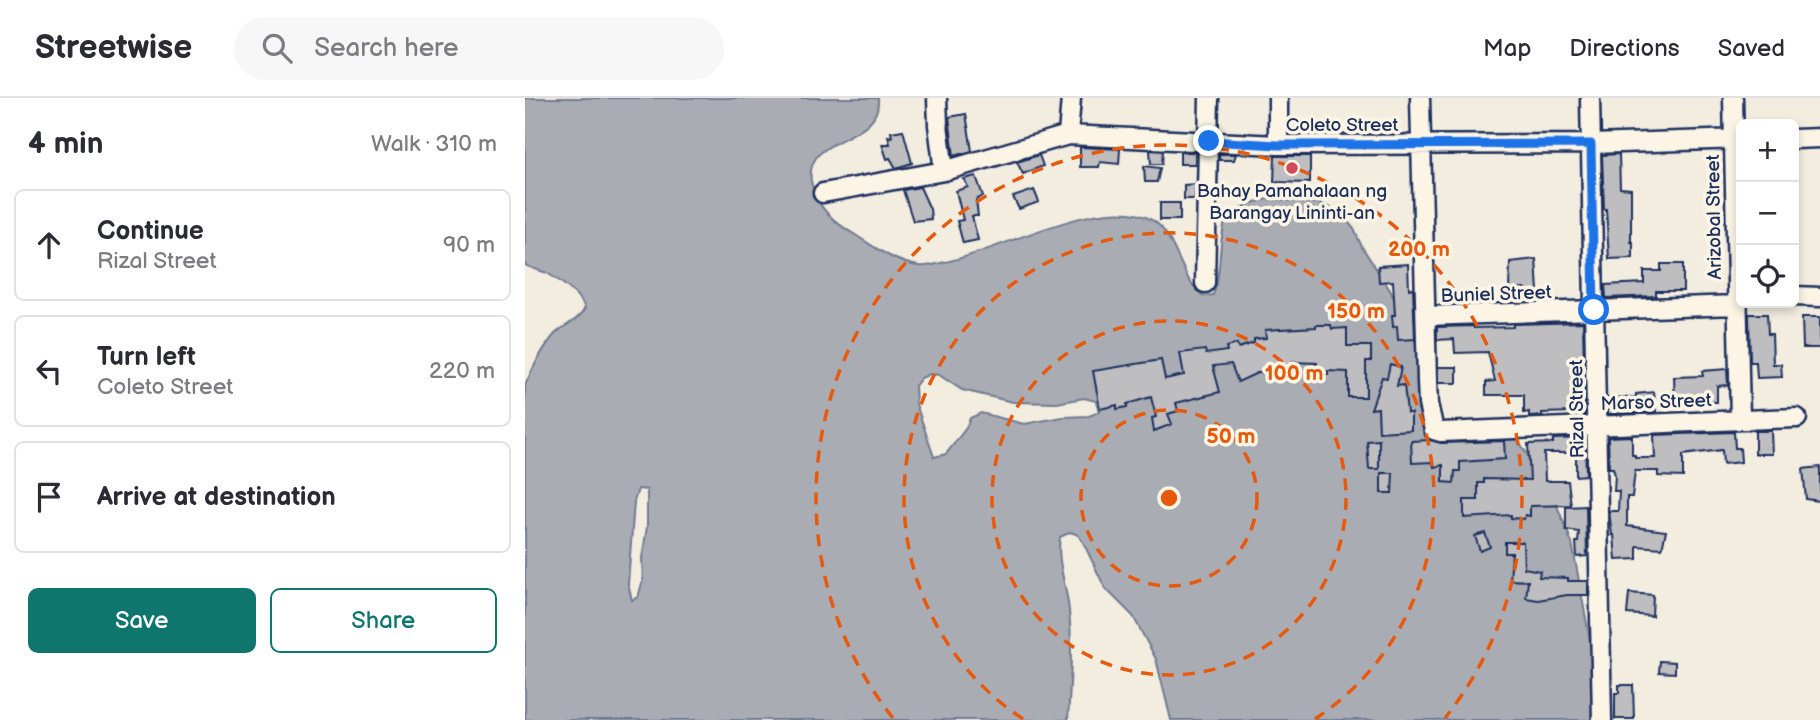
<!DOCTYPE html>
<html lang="en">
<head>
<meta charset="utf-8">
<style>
	:root { --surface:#fff; --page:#f7f7f7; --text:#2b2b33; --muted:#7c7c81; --line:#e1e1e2; --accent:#0f766e }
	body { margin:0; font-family:"Balsamiq Sans",sans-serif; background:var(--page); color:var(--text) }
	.controls { position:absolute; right:21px; top:21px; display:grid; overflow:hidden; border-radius:10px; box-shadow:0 4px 10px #0003 }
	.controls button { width:63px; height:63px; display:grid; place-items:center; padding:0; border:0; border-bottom:2px solid var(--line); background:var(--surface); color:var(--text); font:35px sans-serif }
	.stop { position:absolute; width:21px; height:21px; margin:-16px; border:5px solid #1a73e8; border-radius:50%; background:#fff }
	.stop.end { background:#1a73e8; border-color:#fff; box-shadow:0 2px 7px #0008 }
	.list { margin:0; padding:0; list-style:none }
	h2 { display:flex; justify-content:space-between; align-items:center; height:91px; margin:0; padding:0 28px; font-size:30px }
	h2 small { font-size:23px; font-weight:400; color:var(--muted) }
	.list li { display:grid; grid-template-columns:46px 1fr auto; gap:21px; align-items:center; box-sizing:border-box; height:112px; margin:0 14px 14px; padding:0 14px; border:2px solid var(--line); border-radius:10px }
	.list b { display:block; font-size:26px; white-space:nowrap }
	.list p { margin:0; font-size:23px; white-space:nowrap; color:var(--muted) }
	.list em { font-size:23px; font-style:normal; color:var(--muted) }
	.actions { display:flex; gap:14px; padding:21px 28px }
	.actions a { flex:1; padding:16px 0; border:2px solid var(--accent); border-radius:10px; text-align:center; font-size:24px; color:var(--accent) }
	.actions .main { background:var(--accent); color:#fff }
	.icon { flex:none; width:38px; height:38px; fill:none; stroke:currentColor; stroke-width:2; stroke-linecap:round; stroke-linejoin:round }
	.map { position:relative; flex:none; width:1295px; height:622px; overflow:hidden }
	header { display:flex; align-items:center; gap:42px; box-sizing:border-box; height:98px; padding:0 35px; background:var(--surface); border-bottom:2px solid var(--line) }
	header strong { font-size:33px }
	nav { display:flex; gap:38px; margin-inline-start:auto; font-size:24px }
	.search { width:490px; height:63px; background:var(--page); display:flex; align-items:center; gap:18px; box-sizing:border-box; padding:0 24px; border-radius:38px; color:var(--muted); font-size:26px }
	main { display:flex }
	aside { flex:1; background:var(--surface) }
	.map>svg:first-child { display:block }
	.water { fill:#a9acb3; stroke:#707a91; stroke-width:2; fill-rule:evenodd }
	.building { fill:#bebec0; stroke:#1b2f5e; stroke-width:2 }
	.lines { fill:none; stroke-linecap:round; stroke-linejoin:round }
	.minor-casing { stroke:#1b2f5e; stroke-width:23 }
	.minor { stroke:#fcf5e5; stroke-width:18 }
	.route { stroke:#1a73e8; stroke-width:9 }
	.ring { fill:none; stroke:#e8590c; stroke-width:3.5; stroke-dasharray:12 9 }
	.poi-dot { fill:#d1495b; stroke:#fcf5e5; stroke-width:2.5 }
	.labels { text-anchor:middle; stroke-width:7; stroke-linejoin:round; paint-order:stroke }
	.street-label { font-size:19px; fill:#1b2f5e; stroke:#fcf5e5 }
	.poi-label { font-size:19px; fill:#1b2f5e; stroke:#fcf5e5 }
	.centre { fill:#e8590c; stroke:#fcf5e5; stroke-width:3.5 }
	.ring-label { font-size:21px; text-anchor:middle; font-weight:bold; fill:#e8590c; stroke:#fcf5e5; stroke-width:7; stroke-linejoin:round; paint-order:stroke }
</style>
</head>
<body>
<header>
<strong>Streetwise</strong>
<div class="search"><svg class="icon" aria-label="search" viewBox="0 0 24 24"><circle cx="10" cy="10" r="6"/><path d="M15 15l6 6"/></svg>Search here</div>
<nav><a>Map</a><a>Directions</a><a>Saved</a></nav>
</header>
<main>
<aside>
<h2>4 min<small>Walk · 310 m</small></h2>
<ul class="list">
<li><svg class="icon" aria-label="ahead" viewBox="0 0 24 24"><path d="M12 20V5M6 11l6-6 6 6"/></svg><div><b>Continue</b><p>Rizal Street</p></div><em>90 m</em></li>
<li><svg class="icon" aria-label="left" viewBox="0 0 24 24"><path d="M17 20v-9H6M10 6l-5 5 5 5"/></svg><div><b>Turn left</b><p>Coleto Street</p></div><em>220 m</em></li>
<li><svg class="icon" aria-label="arrive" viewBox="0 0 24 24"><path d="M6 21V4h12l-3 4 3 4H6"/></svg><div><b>Arrive at destination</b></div></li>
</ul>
<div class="actions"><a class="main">Save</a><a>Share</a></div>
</aside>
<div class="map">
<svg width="1295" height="622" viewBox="0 0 1295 622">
	<rect width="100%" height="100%" fill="#f3ede0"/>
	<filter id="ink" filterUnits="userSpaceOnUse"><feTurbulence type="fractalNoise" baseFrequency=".0143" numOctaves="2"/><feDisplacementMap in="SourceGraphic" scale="14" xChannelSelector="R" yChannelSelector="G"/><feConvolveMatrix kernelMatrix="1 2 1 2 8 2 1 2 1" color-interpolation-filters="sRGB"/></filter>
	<g filter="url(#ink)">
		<!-- water -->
		<path class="water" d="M0 0H353C357 46 279 35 286 83 291 110 310 125 332 138 351 150 371 165 394 168 402 169 412 166 420 164 474 154 581 92 629 123 644 132 655 166 664 182 668 188 673 193 678 198L688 197C698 172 692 143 702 118L726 105 743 101 793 105 814 113 829 131 837 149 865 192 895 253 903 333 990 337 1028 398 1047 445 1069 564 1070 622H646L631 561 608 518 580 490 558 444 553 437 546 434 535 439C531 464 542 488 544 513 548 550 545 586 543 622H0V287C8 270 18 249 31 235 41 226 55 222 60 210 55 197 34 182 22 175 15 172 7 171 0 167ZM405 276 414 277 437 292 488 304 532 305 559 300 571 303 574 314 564 318 538 319 499 326 456 315 445 320 441 330 421 356 409 359 391 306 390 288 396 280ZM113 391 122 392V429L117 460 118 482 113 499 107 502 103 486 109 404Z"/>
		<!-- building -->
		<path class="building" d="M441 16 447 53 429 58 424 19Z
			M378 32 387 65 371 70 365 60 362 61 357 46H365L363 38 367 39 366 34Z
			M555 49 595 51 594 66 575 64 574 69H555Z
			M625 52 638 53 637 66H626Z
			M655 54H670V66H655Z
			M694 56H711L709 62H694Z
			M1094 56 1095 90 1106 91V144H1108V160L1084 161 1081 111H1079L1077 57Z
			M514 57 518 68 498 76 492 64Z
			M750 58H785V85L749 84Z
			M619 68 635 70 632 84H620Z
			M451 78 458 98 451 102 453 118H447L453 142 438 145 432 123 438 122 431 93 443 89 439 81Z
			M671 86 670 101H659V87Z
			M395 89 405 111 406 121 388 123 378 92Z
			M509 92 514 104 494 111 488 99Z
			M635 105H655V122H635Z
			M1011 161 1013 193 1000 194V190L984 191 985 164Z
			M883 166 884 191 888 190 890 241 873 242 872 228 868 229 867 217H870L868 183 854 184 853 168Z
			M1136 166H1158V193H1131V198L1081 200 1080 187 1119 185V173H1136Z
			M1224 216H1242L1243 236H1247L1248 266H1256L1257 279 1232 280 1231 264H1225Z
			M1277 219H1295V250H1278Z
			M1058 224 1060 317H1048V314L1017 315V318L1004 319V314L999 315V297H961V284L970 283 963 254 930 255 929 241 912 242V229L949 228V230L988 229V226Z
			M791 227H806L807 231 822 230V248H846V263H841V299H823V274L803 273V277H791L792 265 768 264V275H732L713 284 706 266 688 268 695 294 651 305 653 313 643 316 647 326 629 333 627 320 631 319 626 299 602 306V309L592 311V307L575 311 568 273 636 262 640 281 659 277 655 255 680 252 681 256 702 253 701 249 712 246 713 250 729 245V241L741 240 740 232 791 229Z
			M865 266 876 269 872 288 879 287 882 315H886V332L854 334 853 310 846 311 857 279 862 280Z
			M913 269H932V285H913Z
			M1202 271 1203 287 1192 288V304H1150L1149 279 1178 278 1177 273Z
			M1129 294 1131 314 1083 316 1082 300 1111 299V296Z
			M1230 333H1246L1247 356H1230Z
			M1209 334 1210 350H1215L1216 364 1198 366 1197 352 1158 357V379L1133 378V373H1110L1107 399H1102V428L1141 433 1137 450 1112 448V461L1091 462 1089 437H1087L1084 413H1093L1094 393H1089L1090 377 1088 370H1084L1083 339 1107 338V357H1110V360H1130L1129 337Z
			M1060 340 1061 377 1051 378V355H1019L1020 383H1043L1046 407 1005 408V418L1000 417 999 421 986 420V417L939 420V402H953V385H959V381L1005 382 1003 346 1028 345V341Z
			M854 342V371H844L842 343Z
			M905 342 916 345 979 343 980 361 935 364V373H930L929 385 918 384V367L909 369 908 364 887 365 886 343Z
			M1295 369V403L1281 401 1278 371Z
			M856 375H868L867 395H856Z
			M1061 408 1062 458 1052 459 1051 444H1053L1054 434 1041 432V409Z
			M960 435 965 449 955 453 950 438Z
			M980 444H998L999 470 1015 473 1014 479 1043 480V483H1063V497H1042L1013 502 1001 500 1003 483 985 482 987 455H980Z
			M1104 495 1128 497 1127 518 1102 516Z
			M1135 563 1150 564V575L1134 574Z
			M1094 587H1108L1109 621H1090V595H1094Z"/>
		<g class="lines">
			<defs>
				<path id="minor" d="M412 0 413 27 419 73
					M753 0V47
					M895 0 902 283 903 306 909 332 916 334 1272 320
					M1065 0 1077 622
					M1208 0 1215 321
					M543 37 546 0
					M1269 41 1295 40
					M298 95 419 73 543 37 753 47 1066 46 1216 41
					M680 185 684 0
					M1269 198 1295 199
					M901 218 1211 207"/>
			</defs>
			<!-- minor casing -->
			<use href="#minor" class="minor-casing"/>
			<!-- minor -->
			<use href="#minor" class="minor"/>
		</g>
	</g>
	<g class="lines" filter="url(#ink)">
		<!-- route -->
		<path class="route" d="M684 43 753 47 1066 46 1069 212"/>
	</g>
	<!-- distance rings -->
	<g class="ring">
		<circle cx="644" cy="400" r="88"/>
		<circle cx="644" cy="400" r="177"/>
		<path d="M498 621A265 265 0 1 1 790 621"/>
		<path d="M368 620A353 353 0 1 1 920 620"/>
	</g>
	<!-- markers -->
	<circle class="poi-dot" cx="767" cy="70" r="7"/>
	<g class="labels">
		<!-- street labels -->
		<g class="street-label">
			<text x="817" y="33">Coleto Street</text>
			<text transform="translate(1188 119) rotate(-91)" y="7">Arizobal Street</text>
			<text transform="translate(971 195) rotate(-2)" y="7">Buniel Street</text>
			<text transform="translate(1131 303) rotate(-2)" y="7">Marso Street</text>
			<text transform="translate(1051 311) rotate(-91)" y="7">Rizal Street</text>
		</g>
		<!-- poi labels -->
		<g class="poi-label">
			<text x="767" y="99">Bahay Pamahalaan ng<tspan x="767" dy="22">Barangay Lininti-an</tspan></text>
		</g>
	</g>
	<circle cx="644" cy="400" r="10" class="centre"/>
	<g class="ring-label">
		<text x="894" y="158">200 m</text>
		<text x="831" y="220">150 m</text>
		<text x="769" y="282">100 m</text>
		<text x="706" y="345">50 m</text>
	</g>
</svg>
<div class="controls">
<button>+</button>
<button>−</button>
<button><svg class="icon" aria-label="locate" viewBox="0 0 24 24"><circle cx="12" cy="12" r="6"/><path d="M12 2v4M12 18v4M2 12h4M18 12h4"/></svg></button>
</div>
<div class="stop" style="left:1069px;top:212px"></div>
<div class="stop end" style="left:684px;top:43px"></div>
</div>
</main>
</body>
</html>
